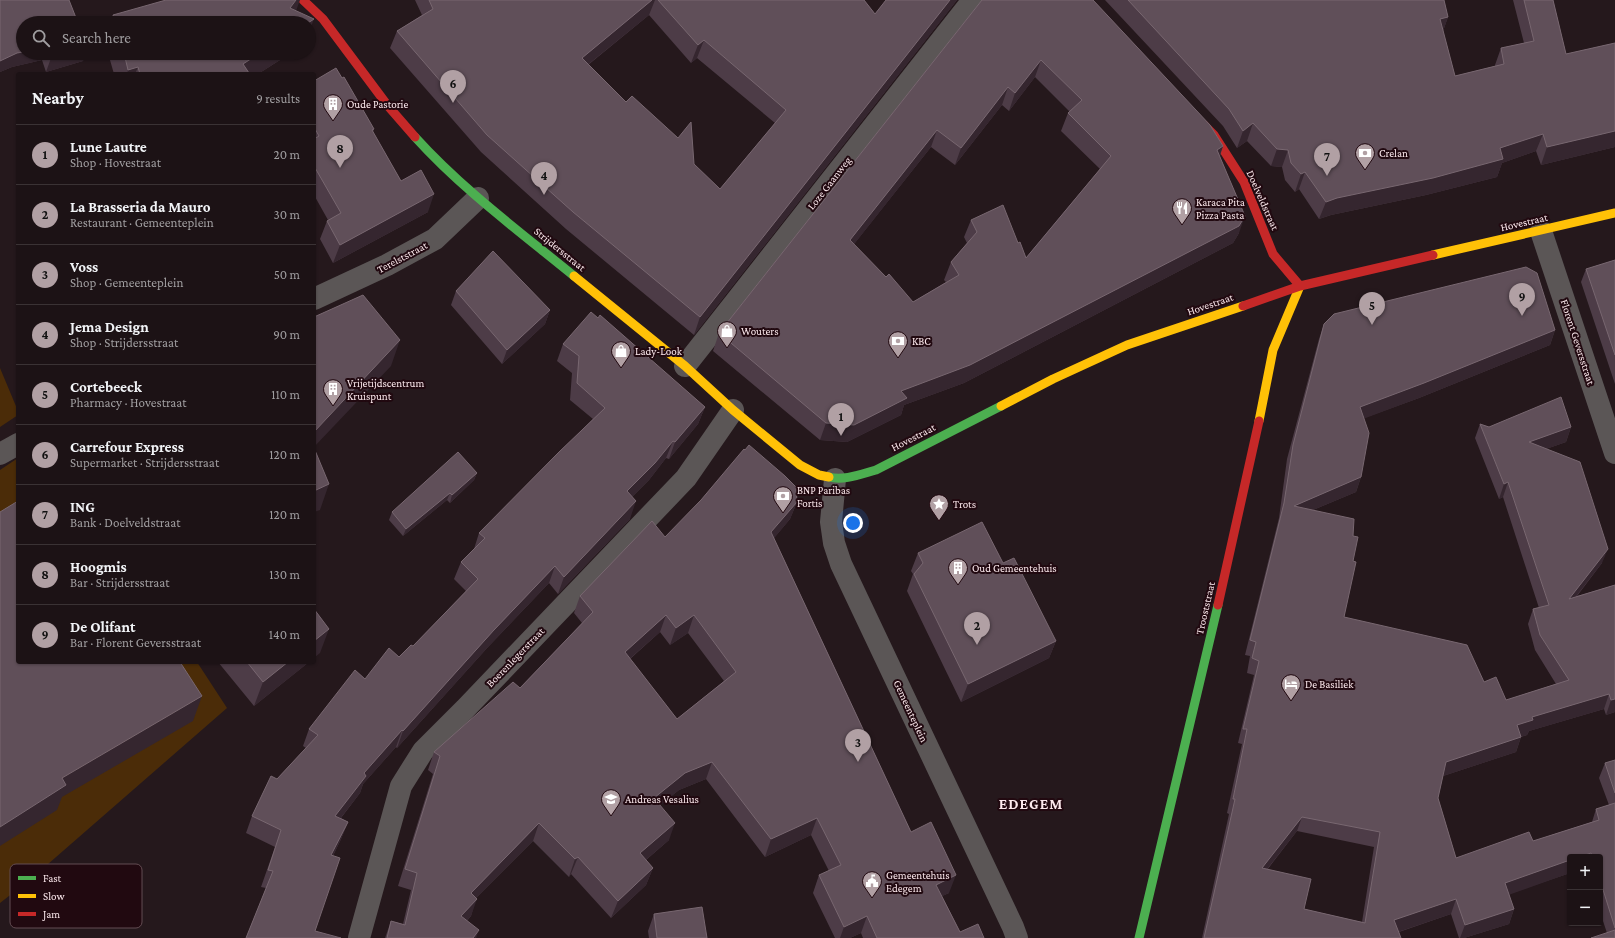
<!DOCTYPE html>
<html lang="en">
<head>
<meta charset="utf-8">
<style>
	:root { --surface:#1c1215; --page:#292022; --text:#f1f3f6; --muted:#a09ea0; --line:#3a3234; --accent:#b1a0a4 }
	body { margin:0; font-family:"Crimson Pro",serif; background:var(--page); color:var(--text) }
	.controls { position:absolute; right:12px; bottom:12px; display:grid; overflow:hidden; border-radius:4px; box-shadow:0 1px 3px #0004 }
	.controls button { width:36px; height:36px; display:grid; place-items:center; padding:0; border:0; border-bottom:1px solid var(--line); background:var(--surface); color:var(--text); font:20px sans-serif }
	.you { position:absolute; left:853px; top:523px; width:14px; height:14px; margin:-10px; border:3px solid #fff; border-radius:50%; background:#1a73e8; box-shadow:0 0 0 6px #1a73e833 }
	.badge { display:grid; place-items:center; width:26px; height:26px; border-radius:50%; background:var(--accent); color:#111; font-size:13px; font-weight:700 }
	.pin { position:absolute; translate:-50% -33px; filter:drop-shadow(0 1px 2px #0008) }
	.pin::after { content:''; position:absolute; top:21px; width:14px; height:12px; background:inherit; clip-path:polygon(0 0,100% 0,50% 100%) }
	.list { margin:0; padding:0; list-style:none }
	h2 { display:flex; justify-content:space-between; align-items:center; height:52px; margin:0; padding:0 16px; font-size:17px }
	h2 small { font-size:13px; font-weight:400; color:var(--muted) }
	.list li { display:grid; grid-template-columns:26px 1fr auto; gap:12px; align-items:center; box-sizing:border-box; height:60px; padding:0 16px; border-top:1px solid var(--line) }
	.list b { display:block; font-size:15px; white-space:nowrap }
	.list p { margin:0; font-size:13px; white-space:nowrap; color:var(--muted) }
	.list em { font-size:13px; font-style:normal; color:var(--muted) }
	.icon { flex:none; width:22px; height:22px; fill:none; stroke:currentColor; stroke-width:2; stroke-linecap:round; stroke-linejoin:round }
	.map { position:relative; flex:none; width:1615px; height:938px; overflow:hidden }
	.search { position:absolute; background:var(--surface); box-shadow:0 1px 3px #0004; left:16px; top:16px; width:300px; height:44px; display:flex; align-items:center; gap:10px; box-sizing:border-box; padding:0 14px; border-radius:22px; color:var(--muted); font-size:15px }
	.panel { position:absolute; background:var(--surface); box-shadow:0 1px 3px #0004; left:16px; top:72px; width:300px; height:592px; border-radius:4px }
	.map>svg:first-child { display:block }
	.green { fill:#4b2c08 }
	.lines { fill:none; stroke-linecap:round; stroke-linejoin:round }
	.street { stroke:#5b5656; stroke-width:22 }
	.fast { stroke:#4caf50; stroke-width:9 }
	.slow { stroke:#ffc107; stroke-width:9 }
	.jam { stroke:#c62828; stroke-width:9 }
	.wall { fill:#4d3c47; fill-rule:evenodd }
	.shaded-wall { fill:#35262f }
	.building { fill:#604f59; stroke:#786770; fill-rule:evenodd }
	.labels { text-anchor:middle; stroke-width:4; stroke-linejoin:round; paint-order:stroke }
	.poi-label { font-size:11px; fill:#fce9ed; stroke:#210910; text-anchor:start }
	.street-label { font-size:11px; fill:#fce9ed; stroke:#210910 }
	.district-label { font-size:15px; font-weight:bold; letter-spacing:1px; fill:#fce9ed; stroke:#210910 }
	.key { fill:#210910; stroke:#634c52; stroke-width:1 }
	.key-label { font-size:11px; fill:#fce9ed }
</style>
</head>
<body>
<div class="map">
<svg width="1615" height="938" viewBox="0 0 1615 938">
	<rect width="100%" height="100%" fill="#25181c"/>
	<!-- green -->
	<path class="green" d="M0 368 18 411V415L0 427Z
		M18 458V662H197L227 708 32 878 0 903V470Z"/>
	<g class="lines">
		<!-- street -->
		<path class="street" d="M1541 231 1615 453
			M314 299 387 265 435 239 478 198
			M685 366 973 0
			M0 454 18 444
			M835 479 831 522 834 543 841 564 1013 927 1017 938
			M359 938 401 786 423 751 465 709 686 478 733 410"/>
		<!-- fast -->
		<path class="fast" d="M415 137C462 189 519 231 574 276
			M829 477C844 481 861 474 876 470L1001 406
			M1139 938 1218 605"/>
		<!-- slow -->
		<path class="slow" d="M1433 255 1615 213
			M574 276 685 366 733 410 800 465 819 475 829 477
			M1001 406 1053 379 1127 345 1243 306
			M1259 421 1273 350 1300 286"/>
		<!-- jam -->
		<path class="jam" d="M303 0 323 19 388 106 415 137
			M1204 125 1214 135 1244 182 1273 254 1300 286
			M1243 306 1300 286 1433 255
			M1218 605 1259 421"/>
	</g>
	<!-- wall -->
	<path class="wall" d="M0 0 23 53H85L83 61 46 72 42 60 12 67 0 72Z
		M415 0H864L875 14 886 0H957L694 335 566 229 481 152 390 48 397 31 422 15ZM649 15 691 63 697 58 775 123 720 189 626 102 588 65Z
		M982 0 1223 146 1220 156 1239 233 1233 243 964 383 904 405 901 415 847 442 820 440 713 351 719 333ZM1035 77 1070 112 1068 113 1061 131 1100 169 1026 258 971 220 964 237 967 243 951 262 944 280 946 282 913 302 886 277 854 244 931 147 955 165 1002 105 1009 111Z
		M1105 0H1444L1448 17 1443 31 1455 76 1495 66V65L1501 48 1524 43 1513 0H1553L1566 54 1615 43V147L1541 165 1536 151 1502 163 1497 177 1426 195 1331 215 1319 219 1299 189 1295 192 1285 180 1282 167 1271 166 1247 141 1237 148 1223 126Z
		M296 11 309 23H110L113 15Z
		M108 53H291L258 74H114Z
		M342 78 374 129 373 132 401 181 428 212 333 263 320 239 327 221 328 220 314 195V81Z
		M1615 260V384L1581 282 1586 269Z
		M456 291 550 310 545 324 502 364 451 305Z
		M598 318 705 407 698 424 669 459 666 458 649 480 632 497 630 519 558 594 549 583 488 647 397 748 396 747 363 784 360 793 341 818 348 822 341 839 333 856 246 938 266 888 261 887 275 847 246 833 252 816 277 779 306 748 303 746 309 729 365 679 399 657 413 646 466 591 454 579 461 562 474 549 479 533 593 419 570 400 572 373 557 361 563 344Z
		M1324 324 1555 330 1550 345 1419 398 1364 418 1361 477 1356 492 1313 510 1353 536V561L1344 617 1484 682 1506 700 1556 684 1535 650 1528 624 1533 609 1539 608 1503 497 1499 499 1475 438 1480 424 1489 427H1571L1566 442 1546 449 1602 563 1577 596 1615 585V712L1606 715 1604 709 1529 731 1527 735 1521 737 1516 752 1443 776 1438 798 1456 858 1533 841 1592 822 1596 809 1609 805 1599 778 1605 763 1615 760V938L1607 933 1600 912V857H1570V873L1509 894 1514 909 1509 924 1464 938H1459L1451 914 1399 932 1401 938H1202L1229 814 1227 813 1242 744 1238 743 1254 675 1247 673 1250 656 1245 655 1279 518 1287 459 1319 339ZM1297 831 1374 847 1362 922 1304 909 1267 870Z
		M477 473 474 480 450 503 447 500 403 536 389 520 392 512Z
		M797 502 790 519 774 538 911 832 949 893 942 896 960 932 984 938H863L861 933 850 938H835L813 893 819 875 829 871 811 835 765 857 706 779 679 790 660 805 669 840 646 860 653 868 646 885 611 918 571 874 569 877 533 841 476 898 471 916 467 921 476 938H385L391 921 403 924 411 890 398 886 433 774 428 770 434 752 520 688 582 623 574 613 580 596 665 537ZM660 632 670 645 688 633 724 681 677 719 630 659Z
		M918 553 1003 563 1056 641 1049 658 961 702 907 591 913 574 911 571Z
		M218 662H309L254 706Z
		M654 914 707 938H649L648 931Z"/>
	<!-- shaded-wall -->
	<path class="shaded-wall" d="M296 0H300L296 11 290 8Z
		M652 0H655L649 15 575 75 582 58Z
		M950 0H957L694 335 700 317Z
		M1448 17 1442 34 1440 19Z
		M314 19 309 32V23H308Z
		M704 40 697 58 691 63 698 45Z
		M23 52V53H44L42 60 12 67 0 72V61L17 53Z
		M68 53H85L83 61 46 72 51 58Z
		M260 53H291L258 74H240L243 64Z
		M1041 60 1035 77 1009 111 1015 93Z
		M138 67 135 74H127L128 70Z
		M1008 87 1002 105 955 165 961 148Z
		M1253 123 1247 141 1237 148 1243 131Z
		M937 130 931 147 844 257 850 240Z
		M1615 131V147L1541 165 1547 147Z
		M1543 134 1536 151 1502 163 1497 177 1426 195 1331 215 1319 219 1326 202 1337 198 1500 148Z
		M1223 146 1217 163V150Z
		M1277 149 1288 150 1282 167 1271 166Z
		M1305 172 1299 189 1295 192 1301 174Z
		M434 194 428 212 333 263 340 245Z
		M1245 216 1239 233 1233 243 964 383 904 405 901 415 847 442 820 440 826 423 901 391Z
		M550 310 545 324 502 364 507 350Z
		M1555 330 1550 345 1419 398 1355 422 1360 407Z
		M400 340 391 366 314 447V432Z
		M705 407 698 424 669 459 675 442Z
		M1571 427 1566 442 1523 457 1529 442Z
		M673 441 666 458 649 480 621 508 627 491Z
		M477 473 474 480 450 503 452 495Z
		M1361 477 1356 492 1289 520 1294 506Z
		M1508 482 1503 497 1499 499 1504 484Z
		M329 484 320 510 314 512V491Z
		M450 493 447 500 403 536 406 529Z
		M636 501 630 519 558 594 564 577Z
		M797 502 790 519 765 549 771 532Z
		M1608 549 1602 563 1563 613 1569 599Z
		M555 566 549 583 488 647 397 748 403 731 494 630Z
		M666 615 660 632 618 669 625 652Z
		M694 615 688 633 670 645 676 628Z
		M329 629 320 653 314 658V641Z
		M1056 641 1049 658 961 702 968 684Z
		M288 662H309L254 706 263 682Z
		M1609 694 1604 709 1529 731 1527 735 1511 740 1517 725 1532 717Z
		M202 696 193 721 62 797 57 810 0 846V827L62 778Z
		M1615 699V712L1606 715 1611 700Z
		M402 730 396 747 363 784 360 793 329 833 335 816 364 773Z
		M1521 737 1516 752 1440 777 1446 762Z
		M712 762 706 779 679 790 648 815 654 798 685 773Z
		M1302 817 1297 831 1256 883 1262 868Z
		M817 818 811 835 765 857 771 839Z
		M348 822 341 839 325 872 331 855Z
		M539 823 533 841 464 910 471 893Z
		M675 823 669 840 634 870 640 853Z
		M1591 853 1590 857H1580Z
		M578 857 571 874 569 877 575 859Z
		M1570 860V873L1500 898 1505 883Z
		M653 868 646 885 611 918 618 901Z
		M956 875 949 893 930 902 936 885Z
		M477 899 471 916 455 934 461 916Z
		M1456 899 1451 914 1389 935 1394 920Z
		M1514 909 1509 924 1464 938H1460L1465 925Z
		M867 916 861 933 850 938H840L844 927Z
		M479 930 476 938H473Z"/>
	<!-- building -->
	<path class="building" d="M0 0H69L78 23H23V52L17 53 0 61Z
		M166 0H296L290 8 314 19 308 23H115L113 15Z
		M429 0H652L582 58 626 102 632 96 678 138 691 122 694 164 720 189 786 110 704 40 698 45 658 0H864L875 14 886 0H950L700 317 573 212 487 135 397 31 433 9Z
		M982 0H1093L1210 125 1223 146 1217 150 1245 216 1239 226 970 365 901 391 907 398 854 425 826 423 719 333ZM1041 60 1082 100 1068 113 1111 156 1026 258 1020 242 1018 243 1003 205 971 220 977 232 951 262 959 275 913 302 889 274 886 277 850 240 937 130 961 148 1008 87 1015 93Z
		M1128 0H1444L1448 17 1440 19 1455 76 1504 64 1501 48 1534 41 1524 0H1553L1566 54 1615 43V131L1547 147 1543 134 1500 148 1503 159 1433 178 1337 198 1326 202 1305 172 1301 174 1291 163 1288 150 1277 149 1253 123 1243 131 1229 109Z
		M49 53H68L51 58Z
		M124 53H260L243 64 249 73 247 74H140L138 67 128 70Z
		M336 68 342 78 344 77 374 129 372 130 401 181 421 170 434 194 340 245 327 221 341 213 314 166V139L319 136 314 127V81Z
		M493 251 550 310 507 350 456 291Z
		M1615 260V355L1586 269Z
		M1526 267 1537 273 1555 330 1424 383 1360 407 1369 433 1361 477 1294 506 1354 519 1353 536 1358 537 1353 561 1356 562 1344 617 1467 645 1484 682 1496 677 1506 700 1569 680 1540 635 1533 609 1549 605 1508 482 1504 484 1480 424 1489 427 1561 397 1571 427 1529 442 1580 462 1608 549 1569 599 1615 585V699L1611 700 1609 694 1532 717 1533 720 1517 725 1521 737 1446 762 1438 798 1456 858 1529 832 1533 841 1599 820 1596 809 1615 803V928L1600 880V857H1593L1591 853 1580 857H1570V860L1505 883 1514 909 1465 925 1456 899 1394 920 1401 938H1204L1235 799H1233L1247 729H1243L1259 661 1252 658 1256 642 1250 640 1284 503 1293 445 1324 324 1334 314ZM1302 817 1380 832 1365 923 1304 909 1311 879 1262 868Z
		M363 295 400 340 314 432V317Z
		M591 312 598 318 600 315 705 407 675 442 673 441 655 463 627 491 636 501 564 577 555 566 494 630 403 731 402 730 364 773 366 776 335 816 348 822 331 855 340 858 315 931 341 938H246L273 871 268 870 281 830 252 816 271 776 277 779 318 735 309 729 355 670 365 679 389 648 399 657 411 645 413 646 478 579 461 562 485 538 479 533 559 452 605 408 577 383 579 356 563 344Z
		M749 445 785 476 796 487 797 502 771 532 911 832 931 822 956 875 936 885 960 932 978 924 984 938H877L867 916 844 927 819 875 841 865 817 818 771 839 712 762 685 773 654 798 675 823 640 853 653 868 618 901 578 857 575 859 539 823 471 893 477 899 461 916 479 930 473 938H387L391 921 405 925 417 873 405 869 440 756 434 752 513 682 520 688 593 612 580 596 652 521 665 537 701 500 744 449 745 450ZM666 615 676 628 694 615 736 672 677 719 625 652Z
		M314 448 329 484 314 491Z
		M458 452 477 473 452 495 450 493 406 529 392 512Z
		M18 501V662H180L202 696 62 778 66 785 0 827V512Z
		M982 522 1003 563 1014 558 1056 641 968 684 914 574 923 563 918 553Z
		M314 609 329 629 314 641Z
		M247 662H288L263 682Z
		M1615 760V793L1605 763Z
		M702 907 707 938H657L654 914Z
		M1615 930V938H1591Z"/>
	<!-- icons -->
	<defs>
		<symbol id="building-pin" viewBox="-11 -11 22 30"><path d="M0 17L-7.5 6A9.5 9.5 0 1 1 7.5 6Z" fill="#b1a0a4" stroke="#210910"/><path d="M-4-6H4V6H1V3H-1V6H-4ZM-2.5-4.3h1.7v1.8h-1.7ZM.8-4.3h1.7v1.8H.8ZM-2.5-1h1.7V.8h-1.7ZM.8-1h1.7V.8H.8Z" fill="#fff"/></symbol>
		<symbol id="bank-pin" viewBox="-11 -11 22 30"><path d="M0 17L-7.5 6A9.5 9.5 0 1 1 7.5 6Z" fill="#b1a0a4" stroke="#210910"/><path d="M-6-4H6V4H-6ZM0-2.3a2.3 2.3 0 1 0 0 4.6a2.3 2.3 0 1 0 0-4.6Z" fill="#fff"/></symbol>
		<symbol id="restaurant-pin" viewBox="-11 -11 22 30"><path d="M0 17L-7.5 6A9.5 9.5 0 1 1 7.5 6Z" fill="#b1a0a4" stroke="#210910"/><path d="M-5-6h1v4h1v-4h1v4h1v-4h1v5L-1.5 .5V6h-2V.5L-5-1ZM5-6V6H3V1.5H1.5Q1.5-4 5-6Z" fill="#fff"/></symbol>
		<symbol id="shop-pin" viewBox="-11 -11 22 30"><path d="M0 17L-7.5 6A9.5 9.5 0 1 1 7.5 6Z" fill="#b1a0a4" stroke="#210910"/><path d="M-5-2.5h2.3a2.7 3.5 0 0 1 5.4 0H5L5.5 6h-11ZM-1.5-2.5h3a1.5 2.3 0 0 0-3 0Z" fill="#fff"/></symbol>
		<symbol id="sight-pin" viewBox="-11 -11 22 30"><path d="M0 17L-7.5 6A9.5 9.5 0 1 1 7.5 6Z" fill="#b1a0a4" stroke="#210910"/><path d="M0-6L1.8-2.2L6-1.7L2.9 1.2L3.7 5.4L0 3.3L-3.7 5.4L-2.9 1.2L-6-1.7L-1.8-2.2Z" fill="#fff"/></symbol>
		<symbol id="hotel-pin" viewBox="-11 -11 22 30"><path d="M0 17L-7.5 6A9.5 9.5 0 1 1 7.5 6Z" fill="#b1a0a4" stroke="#210910"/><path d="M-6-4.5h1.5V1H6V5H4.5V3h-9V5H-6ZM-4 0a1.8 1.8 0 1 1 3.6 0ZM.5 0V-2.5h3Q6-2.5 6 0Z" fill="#fff"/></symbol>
		<symbol id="school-pin" viewBox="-11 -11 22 30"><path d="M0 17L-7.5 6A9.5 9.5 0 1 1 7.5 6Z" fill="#b1a0a4" stroke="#210910"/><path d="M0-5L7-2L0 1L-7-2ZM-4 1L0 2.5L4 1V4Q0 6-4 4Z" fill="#fff"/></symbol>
		<symbol id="civic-pin" viewBox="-11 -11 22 30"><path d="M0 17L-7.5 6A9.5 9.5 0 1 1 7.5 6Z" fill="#b1a0a4" stroke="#210910"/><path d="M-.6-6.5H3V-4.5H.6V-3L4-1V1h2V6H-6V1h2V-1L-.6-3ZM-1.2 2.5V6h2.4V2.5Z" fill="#fff"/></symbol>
	</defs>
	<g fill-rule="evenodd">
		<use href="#building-pin" x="322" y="93" width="22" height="30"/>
		<use href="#bank-pin" x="1354" y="142" width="22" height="30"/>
		<use href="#restaurant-pin" x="1171" y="197" width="22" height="30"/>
		<use href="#shop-pin" x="716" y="320" width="22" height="30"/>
		<use href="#bank-pin" x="887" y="330" width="22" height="30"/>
		<use href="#shop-pin" x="610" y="340" width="22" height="30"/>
		<use href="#building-pin" x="322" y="378" width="22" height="30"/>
		<use href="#bank-pin" x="772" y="485" width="22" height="30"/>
		<use href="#sight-pin" x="928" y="493" width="22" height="30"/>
		<use href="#building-pin" x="947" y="557" width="22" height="30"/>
		<use href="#hotel-pin" x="1280" y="673" width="22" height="30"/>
		<use href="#school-pin" x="600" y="788" width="22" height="30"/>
		<use href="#civic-pin" x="861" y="870" width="22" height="30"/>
	</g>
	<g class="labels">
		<!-- poi labels -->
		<g class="poi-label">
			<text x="347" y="108">Oude Pastorie</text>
			<text x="1379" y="157">Crelan</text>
			<text x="1196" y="206">Karaca Pita<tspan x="1196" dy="13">Pizza Pasta</tspan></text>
			<text x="741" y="335">Wouters</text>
			<text x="912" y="345">KBC</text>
			<text x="635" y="355">Lady-Look</text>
			<text x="347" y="387">Vrijetijdscentrum<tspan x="347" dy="13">Kruispunt</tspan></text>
			<text x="797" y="494">BNP Paribas<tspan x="797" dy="13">Fortis</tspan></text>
			<text x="953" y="508">Trots</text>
			<text x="972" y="572">Oud Gemeentehuis</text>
			<text x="1305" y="688">De Basiliek</text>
			<text x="625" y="803">Andreas Vesalius</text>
			<text x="886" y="879">Gemeentehuis<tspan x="886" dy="13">Edegem</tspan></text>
		</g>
		<!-- street labels -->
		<g class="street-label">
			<text transform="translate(829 183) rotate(-52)" y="4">Loze Gaanweg</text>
			<text transform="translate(1263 200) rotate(66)" y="4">Doelveldstraat</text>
			<text transform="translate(1524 222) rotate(-13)" y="4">Hovestraat</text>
			<text transform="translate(560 249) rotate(39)" y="4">Strijdersstraat</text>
			<text transform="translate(402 257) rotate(-28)" y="4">Terelststraat</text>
			<text transform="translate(1210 304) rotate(-19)" y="4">Hovestraat</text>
			<text transform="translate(1578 342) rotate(72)" y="4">Florent Geversstraat</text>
			<text transform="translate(913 437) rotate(-27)" y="4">Hovestraat</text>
			<text transform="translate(1205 608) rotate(-77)" y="4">Trooststraat</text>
			<text transform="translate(515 657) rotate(-46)" y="4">Boerenlegerstraat</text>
			<text transform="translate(911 711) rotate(65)" y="4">Gemeenteplein</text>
		</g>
		<!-- district labels -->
		<g class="district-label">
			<text x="1031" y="809">EDEGEM</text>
		</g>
	</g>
	<!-- legend -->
	<rect x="10" y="864" width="132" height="64" rx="6" class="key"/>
	<rect x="18" y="876" width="18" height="4" fill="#4caf50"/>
	<rect x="18" y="894" width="18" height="4" fill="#ffc107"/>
	<rect x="18" y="912" width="18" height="4" fill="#c62828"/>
	<g class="key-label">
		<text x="43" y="882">Fast</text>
		<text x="43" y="900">Slow</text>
		<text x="43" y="918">Jam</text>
	</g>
</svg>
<div class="controls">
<button>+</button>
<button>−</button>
</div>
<div class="you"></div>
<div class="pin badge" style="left:841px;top:436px">1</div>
<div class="pin badge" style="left:977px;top:645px">2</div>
<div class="pin badge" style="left:858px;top:762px">3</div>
<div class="pin badge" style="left:544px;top:195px">4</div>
<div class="pin badge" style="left:1372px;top:325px">5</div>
<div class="pin badge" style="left:453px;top:103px">6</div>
<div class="pin badge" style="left:1327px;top:176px">7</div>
<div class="pin badge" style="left:340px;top:168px">8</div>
<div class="pin badge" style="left:1522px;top:316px">9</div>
<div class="search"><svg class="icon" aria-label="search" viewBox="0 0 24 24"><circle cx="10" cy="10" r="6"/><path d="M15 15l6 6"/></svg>Search here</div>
<section class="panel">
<h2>Nearby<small>9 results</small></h2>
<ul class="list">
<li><span class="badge">1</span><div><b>Lune Lautre</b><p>Shop · Hovestraat</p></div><em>20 m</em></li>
<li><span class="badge">2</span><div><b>La Brasseria da Mauro</b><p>Restaurant · Gemeenteplein</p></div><em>30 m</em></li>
<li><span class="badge">3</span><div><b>Voss</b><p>Shop · Gemeenteplein</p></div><em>50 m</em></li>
<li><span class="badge">4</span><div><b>Jema Design</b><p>Shop · Strijdersstraat</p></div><em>90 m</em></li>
<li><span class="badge">5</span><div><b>Cortebeeck</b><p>Pharmacy · Hovestraat</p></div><em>110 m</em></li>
<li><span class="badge">6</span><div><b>Carrefour Express</b><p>Supermarket · Strijdersstraat</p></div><em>120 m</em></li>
<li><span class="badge">7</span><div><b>ING</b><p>Bank · Doelveldstraat</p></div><em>120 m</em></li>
<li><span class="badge">8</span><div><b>Hoogmis</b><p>Bar · Strijdersstraat</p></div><em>130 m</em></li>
<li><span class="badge">9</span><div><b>De Olifant</b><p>Bar · Florent Geversstraat</p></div><em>140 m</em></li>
</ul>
</section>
</div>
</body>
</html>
